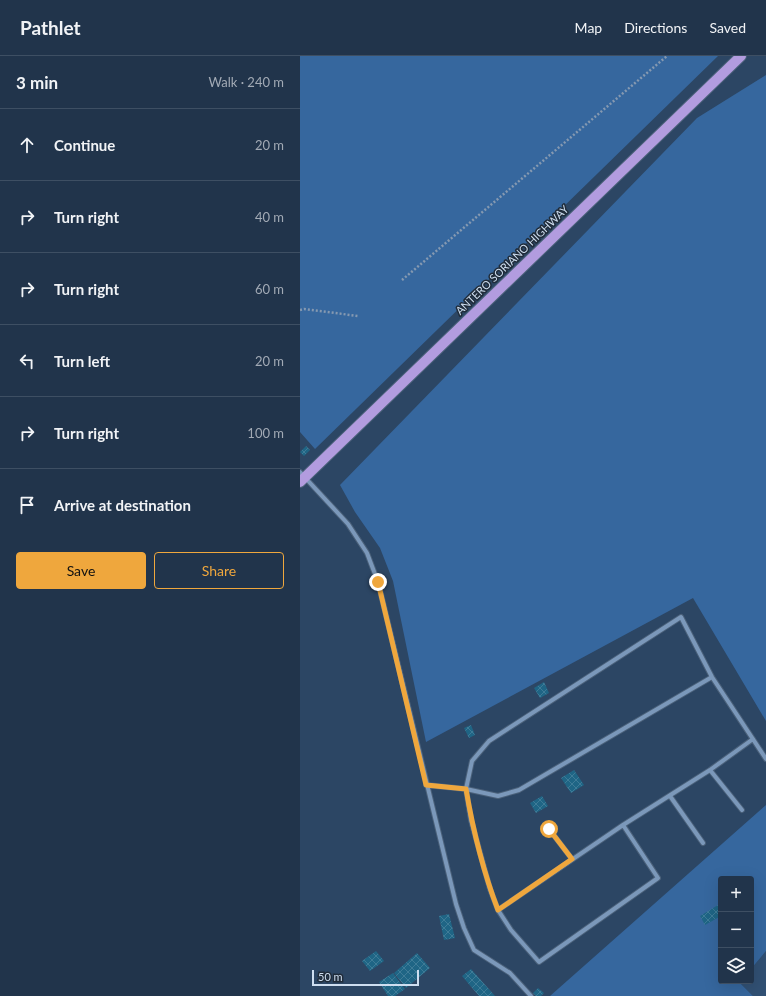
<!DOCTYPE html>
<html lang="en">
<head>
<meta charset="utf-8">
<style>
	:root { --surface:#21344b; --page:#293c52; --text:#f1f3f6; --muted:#a2aab5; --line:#3e4f63; --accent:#efa73d }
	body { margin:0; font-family:Lato,sans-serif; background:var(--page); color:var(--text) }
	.controls { position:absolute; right:12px; bottom:12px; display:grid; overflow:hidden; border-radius:4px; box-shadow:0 4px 16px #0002 }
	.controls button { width:36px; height:36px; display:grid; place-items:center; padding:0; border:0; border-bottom:1px solid var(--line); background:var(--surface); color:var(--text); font:20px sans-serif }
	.scale { position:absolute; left:12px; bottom:10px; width:107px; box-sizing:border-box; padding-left:4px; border:2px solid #cedef0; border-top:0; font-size:11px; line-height:14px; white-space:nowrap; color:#cedef0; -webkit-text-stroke:3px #202c3a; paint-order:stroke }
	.stop { position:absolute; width:12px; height:12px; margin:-9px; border:3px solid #efa73d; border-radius:50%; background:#fff }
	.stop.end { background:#efa73d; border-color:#fff; box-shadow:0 1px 4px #0008 }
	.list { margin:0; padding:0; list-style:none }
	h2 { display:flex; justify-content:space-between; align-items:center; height:52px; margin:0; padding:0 16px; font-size:17px }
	h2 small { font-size:13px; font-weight:400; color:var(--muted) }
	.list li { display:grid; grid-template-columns:26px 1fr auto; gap:12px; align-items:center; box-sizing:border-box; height:72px; padding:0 16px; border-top:1px solid var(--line) }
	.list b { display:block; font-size:15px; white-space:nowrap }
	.list em { font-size:13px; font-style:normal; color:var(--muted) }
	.actions { display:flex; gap:8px; padding:12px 16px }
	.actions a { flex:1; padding:9px 0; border:1px solid var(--accent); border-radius:4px; text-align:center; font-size:14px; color:var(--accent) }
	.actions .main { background:var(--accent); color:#111 }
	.icon { flex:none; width:22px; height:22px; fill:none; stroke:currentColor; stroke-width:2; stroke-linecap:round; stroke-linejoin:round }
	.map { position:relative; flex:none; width:466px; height:940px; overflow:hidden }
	header { display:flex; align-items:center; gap:24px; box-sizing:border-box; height:56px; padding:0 20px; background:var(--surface); border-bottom:1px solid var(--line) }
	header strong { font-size:19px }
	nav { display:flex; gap:22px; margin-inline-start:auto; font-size:14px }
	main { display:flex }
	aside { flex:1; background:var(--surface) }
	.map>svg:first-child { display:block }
	.built { fill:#315073 }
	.grass { fill:#36679e }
	.building { fill:url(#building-cross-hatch) }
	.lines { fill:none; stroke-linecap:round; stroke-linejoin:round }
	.minor-casing { stroke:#4b617a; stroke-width:6 }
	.primary-casing { stroke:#4b617a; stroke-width:12 }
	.path { stroke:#8599b1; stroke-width:2.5; stroke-dasharray:2 2; stroke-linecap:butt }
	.minor { stroke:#7b98ba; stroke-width:4 }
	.primary { stroke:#b29cdf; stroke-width:10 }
	.route { stroke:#efa73d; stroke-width:5 }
	.labels { text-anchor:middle; stroke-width:3; stroke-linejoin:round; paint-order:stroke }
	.street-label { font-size:11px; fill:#cedef0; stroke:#202c3a }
</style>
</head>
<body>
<header>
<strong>Pathlet</strong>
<nav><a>Map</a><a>Directions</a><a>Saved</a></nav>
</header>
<main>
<aside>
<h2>3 min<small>Walk · 240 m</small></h2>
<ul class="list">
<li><svg class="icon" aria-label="ahead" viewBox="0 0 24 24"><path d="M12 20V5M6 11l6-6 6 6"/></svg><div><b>Continue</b></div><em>20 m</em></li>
<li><svg class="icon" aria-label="right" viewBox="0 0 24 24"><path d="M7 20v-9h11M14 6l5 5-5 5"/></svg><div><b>Turn right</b></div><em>40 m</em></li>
<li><svg class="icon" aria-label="right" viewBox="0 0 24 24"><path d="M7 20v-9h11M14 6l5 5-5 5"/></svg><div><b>Turn right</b></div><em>60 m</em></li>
<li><svg class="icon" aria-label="left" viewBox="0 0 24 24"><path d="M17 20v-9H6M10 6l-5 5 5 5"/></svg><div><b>Turn left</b></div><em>20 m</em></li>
<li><svg class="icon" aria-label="right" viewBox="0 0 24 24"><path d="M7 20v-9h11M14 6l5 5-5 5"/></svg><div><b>Turn right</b></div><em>100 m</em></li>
<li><svg class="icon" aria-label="arrive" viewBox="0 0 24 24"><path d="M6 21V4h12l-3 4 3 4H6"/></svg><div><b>Arrive at destination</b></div></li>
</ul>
<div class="actions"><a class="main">Save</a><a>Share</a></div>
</aside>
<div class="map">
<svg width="466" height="940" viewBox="0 0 466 940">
	<defs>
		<pattern id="building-cross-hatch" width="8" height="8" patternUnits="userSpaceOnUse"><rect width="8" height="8" fill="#1f6585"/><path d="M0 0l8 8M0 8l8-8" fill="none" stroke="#3e7b97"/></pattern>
	</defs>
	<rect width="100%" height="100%" fill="#2c4664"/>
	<!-- built -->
	<path class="built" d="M466 895V940H453L440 927 442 925H451V913Z"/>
	<!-- grass -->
	<path class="grass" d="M0 0H418L15 393 0 376Z
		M466 19V665L393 542 126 686 93 525 80 492 55 456 40 429 397 62Z
		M466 749V895L451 913V823H421V925H442L440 927 453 940H250Z"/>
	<!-- building -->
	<path class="building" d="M6 390 10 394 4 400 0 396Z
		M244 626 249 637 240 642 234 632Z
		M171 669 175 679 169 682 164 672Z
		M274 714 284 729 271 737 261 722Z
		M242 740 248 750 236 757 230 747Z
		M418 849 421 855V860L405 869 400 860Z
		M149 858 155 882 144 884 139 860Z
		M76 895 84 905 70 915 62 905Z
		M117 897 130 912 106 932 94 917Z
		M171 913 195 940H179L162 920Z
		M93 917 105 933 95 940H88L79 926Z
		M238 932 244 937 241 940H236L233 937Z"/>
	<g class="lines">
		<defs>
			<path id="minor" d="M0 416 48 468 67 497 78 526 156 848 164 872 174 894 210 917 231 940
				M410 714 442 754
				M126 729 166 733 198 740 219 734 412 621
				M370 740 403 787
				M323 769 358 822 239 906 211 874 198 854 190 833 171 764 166 733 172 705 189 685 381 561 412 621 466 703
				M249 773 272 803
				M198 854 323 769 410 714 453 683"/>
			<path id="primary" d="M0 426 441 0"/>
		</defs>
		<!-- minor casing -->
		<use href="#minor" class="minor-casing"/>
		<!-- primary casing -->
		<use href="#primary" class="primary-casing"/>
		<!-- path -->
		<path class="path" d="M102 224 367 0
			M0 254 4 253 58 260"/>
		<!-- minor -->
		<use href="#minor" class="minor"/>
		<!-- primary -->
		<use href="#primary" class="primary"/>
	</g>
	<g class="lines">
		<!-- route -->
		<path class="route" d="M78 526 126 729 166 733C173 774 183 815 198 854L272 803 249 773"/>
	</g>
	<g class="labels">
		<!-- street labels -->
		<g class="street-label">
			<text transform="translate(212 204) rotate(-44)" y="4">ANTERO SORIANO HIGHWAY</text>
		</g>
	</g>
</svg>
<div class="controls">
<button>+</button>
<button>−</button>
<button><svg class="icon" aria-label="layers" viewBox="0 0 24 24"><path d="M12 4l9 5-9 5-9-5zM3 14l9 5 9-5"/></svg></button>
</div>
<div class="scale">50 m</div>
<div class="stop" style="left:249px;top:773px"></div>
<div class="stop end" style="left:78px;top:526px"></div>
</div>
</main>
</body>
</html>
